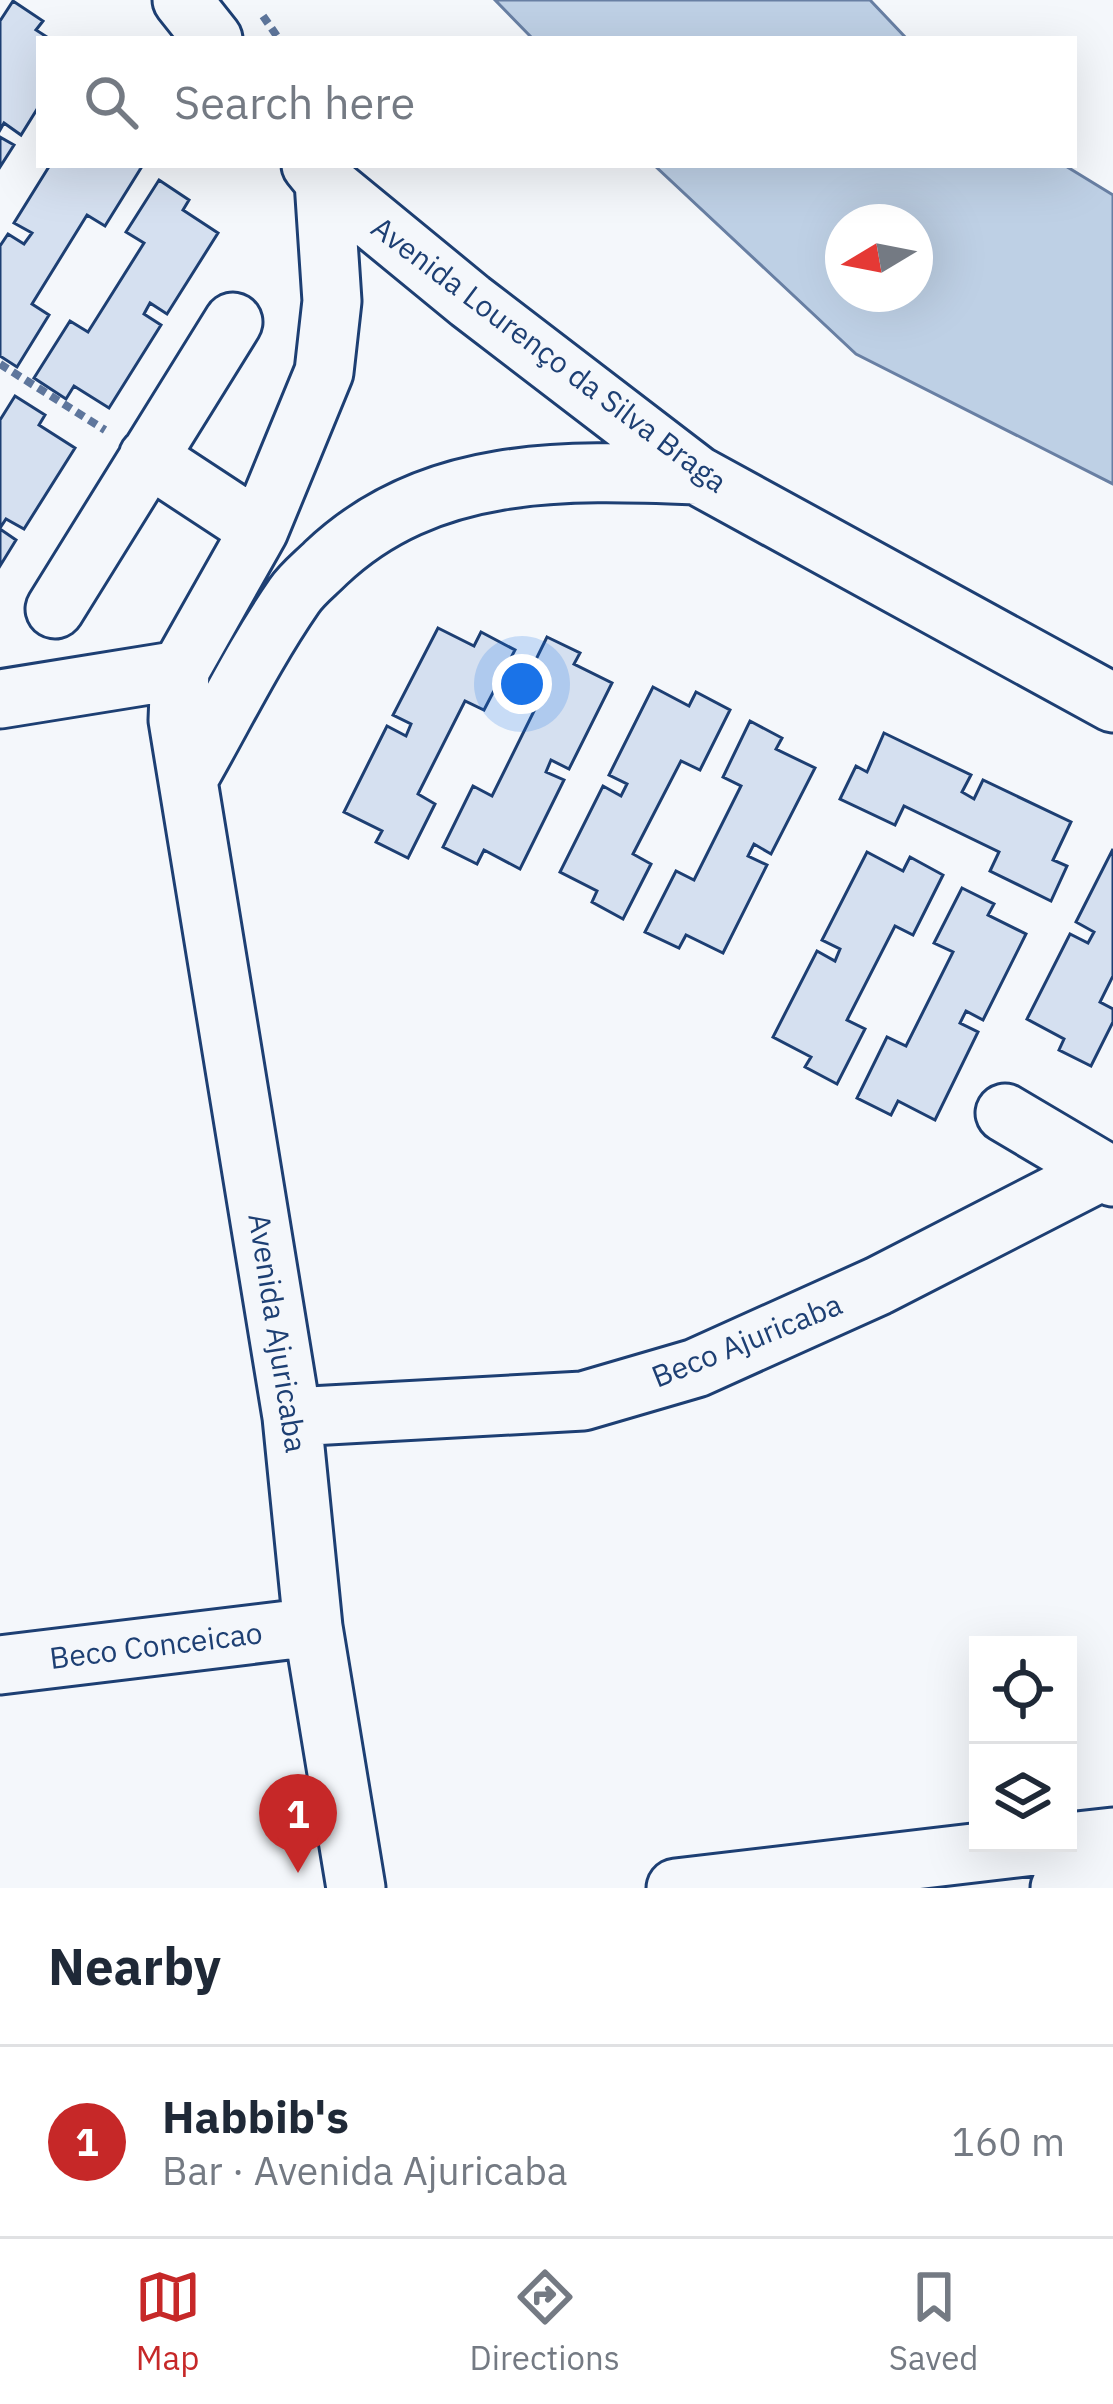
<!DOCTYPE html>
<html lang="en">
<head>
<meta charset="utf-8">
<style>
	:root { --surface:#fff; --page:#f2f2f3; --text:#1f2937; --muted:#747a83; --line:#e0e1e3; --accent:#c62828 }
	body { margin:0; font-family:"IBM Plex Sans",sans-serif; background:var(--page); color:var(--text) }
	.controls { position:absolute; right:36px; bottom:36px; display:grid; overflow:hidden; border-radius:0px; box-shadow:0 12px 48px #0002 }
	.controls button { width:108px; height:108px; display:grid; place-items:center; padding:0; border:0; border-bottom:3px solid var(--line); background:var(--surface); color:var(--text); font:60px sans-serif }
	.compass { position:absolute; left:825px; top:204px; width:108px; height:108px; border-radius:50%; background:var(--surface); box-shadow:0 12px 48px #0002; rotate:260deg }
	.you { position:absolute; left:522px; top:684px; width:42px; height:42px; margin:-30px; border:9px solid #fff; border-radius:50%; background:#1a73e8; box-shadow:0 0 0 18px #1a73e833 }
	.badge { display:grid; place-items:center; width:78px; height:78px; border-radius:50%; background:var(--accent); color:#fff; font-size:39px; font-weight:700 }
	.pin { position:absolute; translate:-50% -99px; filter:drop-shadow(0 3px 6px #0008) }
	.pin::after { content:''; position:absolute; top:63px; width:42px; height:36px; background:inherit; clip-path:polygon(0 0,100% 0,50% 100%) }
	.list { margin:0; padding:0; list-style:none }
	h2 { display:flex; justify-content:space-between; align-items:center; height:156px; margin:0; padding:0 48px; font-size:51px }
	h2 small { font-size:39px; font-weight:400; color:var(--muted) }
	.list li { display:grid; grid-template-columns:78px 1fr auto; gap:36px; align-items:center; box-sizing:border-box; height:192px; padding:0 48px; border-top:3px solid var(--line) }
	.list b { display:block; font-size:45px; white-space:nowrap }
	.list p { margin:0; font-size:39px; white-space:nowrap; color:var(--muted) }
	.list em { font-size:39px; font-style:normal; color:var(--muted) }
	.icon { flex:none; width:66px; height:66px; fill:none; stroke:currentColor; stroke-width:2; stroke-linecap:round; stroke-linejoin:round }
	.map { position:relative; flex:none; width:1113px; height:1888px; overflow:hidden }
	.search { position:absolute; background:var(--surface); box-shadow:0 12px 48px #0002; left:36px; right:36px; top:36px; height:132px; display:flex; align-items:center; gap:30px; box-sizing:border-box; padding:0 42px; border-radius:0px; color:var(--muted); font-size:45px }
	.sheet { height:348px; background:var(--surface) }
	nav { display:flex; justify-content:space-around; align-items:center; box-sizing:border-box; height:168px; border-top:3px solid var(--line); background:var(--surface); font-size:33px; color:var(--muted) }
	nav a { display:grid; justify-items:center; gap:6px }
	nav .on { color:var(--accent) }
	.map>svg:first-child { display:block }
	.water { fill:#bed0e5; stroke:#687fa3; stroke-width:3; fill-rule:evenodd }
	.building { fill:#d5e0f0; stroke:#1d3f73; stroke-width:3 }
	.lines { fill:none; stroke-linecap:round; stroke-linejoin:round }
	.minor-casing { stroke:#1d3f73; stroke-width:63 }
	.path { stroke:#5e769c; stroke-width:8; stroke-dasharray:9 6; stroke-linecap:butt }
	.minor { stroke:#f4f7fb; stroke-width:57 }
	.labels { text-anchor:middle; stroke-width:9; stroke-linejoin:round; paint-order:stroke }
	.street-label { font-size:30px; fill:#1d3f73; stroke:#f4f7fb }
</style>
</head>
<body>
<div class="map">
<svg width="1113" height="1888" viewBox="0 0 1113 1888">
	<rect width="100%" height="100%" fill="#f4f7fb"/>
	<!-- water -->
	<path class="water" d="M495 0H870L907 39H533Z
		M654 165H1064L1113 195V484L856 354ZM843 222H915V294H843Z"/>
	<!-- building -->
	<path class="building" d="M13 1 43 21 36 30 50 39H39V106L21 135 4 123 0 130V21Z
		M0 137 14 145 0 167Z
		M50 165H136L141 168 105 226 87 215 32 304 49 315 17 367 0 356V246L8 234 24 244 32 233 14 223Z
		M159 180 189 200 183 210 218 233 167 314 150 303 144 314 161 325 109 408 74 386 66 399 34 378 70 321 88 332 144 243 126 232Z
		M15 396 45 415 39 425 75 448 24 529 6 519 0 528V420Z
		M0 529 16 540 0 566Z
		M438 628 474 646 481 632 515 650 484 710 465 701 418 794 435 804 408 858 376 842 382 831 344 812 387 726 406 736 411 724 393 715Z
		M547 637 580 653 574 664 612 683 569 769 551 760 546 772 564 780 520 869 484 850 477 864 443 847 473 786 492 796 539 701 520 692Z
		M653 687 689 706 696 692 730 710 700 770 681 761 633 854 651 864 623 919 592 902 597 891 560 872 603 786 621 796 627 784 609 775Z
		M750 721 782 738 776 749 815 768 771 854 754 844 748 856 767 865 723 953 686 935 679 948 645 932 676 871 694 880 741 786 723 777Z
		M884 733 971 775 962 792 974 799 983 780 1071 822 1053 860 1067 866 1051 901 990 871 999 852 904 806 895 825 840 799 856 766 867 772Z
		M1113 849V976L1100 1002 1113 1009V1022L1091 1066 1059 1050 1064 1039 1027 1019 1070 934 1088 943 1094 932 1076 922Z
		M867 852 903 871 910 857 943 875 913 935 895 926 847 1020 865 1029 837 1084 805 1067 811 1057 773 1037 817 951 835 961 840 949 822 940Z
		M962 888 994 904 988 915 1026 934 983 1020 966 1011 960 1023 978 1032 935 1120 898 1101 891 1115 857 1098 887 1037 906 1046 953 952 934 943Z"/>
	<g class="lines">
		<defs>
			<path id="minor" d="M182 0 213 39
				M311 165 324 181 470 301 697 475 1113 703
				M324 181 332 301 324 372 259 530 180 670 178 720 292 1417 313 1627 356 1888
				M148 457 259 530
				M55 609 233 322
				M0 699 180 670
				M188 779C223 718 254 654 294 596 302 584 315 574 326 563 429 465 564 470 697 475
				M1005 1113 1113 1177
				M292 1417 583 1401 696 1368 878 1286 1102 1171
				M0 1665 313 1627
				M1068 1842 1113 1837
				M676 1888 1059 1843
				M1060 1888 1113 1882"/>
		</defs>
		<!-- minor casing -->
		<use href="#minor" class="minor-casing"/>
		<!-- path -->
		<path class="path" d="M263 16 279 39
			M0 364 105 430"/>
		<!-- minor -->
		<use href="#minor" class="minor"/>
	</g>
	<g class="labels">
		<!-- street labels -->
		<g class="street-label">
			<text transform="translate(549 355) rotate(37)" y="10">Avenida Lourenço da Silva Braga</text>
			<text transform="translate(277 1333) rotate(81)" y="10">Avenida Ajuricaba</text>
			<text transform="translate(747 1341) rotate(-22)" y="10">Beco Ajuricaba</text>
			<text transform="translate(156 1646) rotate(-7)" y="10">Beco Conceicao</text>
		</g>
	</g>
</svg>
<div class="controls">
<button><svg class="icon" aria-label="locate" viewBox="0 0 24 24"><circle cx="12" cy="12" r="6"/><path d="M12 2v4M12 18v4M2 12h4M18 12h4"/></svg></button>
<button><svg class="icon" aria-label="layers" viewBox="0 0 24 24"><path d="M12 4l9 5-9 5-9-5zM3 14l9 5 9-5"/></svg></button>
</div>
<svg class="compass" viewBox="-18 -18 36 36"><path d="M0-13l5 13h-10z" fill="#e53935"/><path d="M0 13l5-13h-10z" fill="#747a83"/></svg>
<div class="you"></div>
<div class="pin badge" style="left:298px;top:1873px">1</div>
<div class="search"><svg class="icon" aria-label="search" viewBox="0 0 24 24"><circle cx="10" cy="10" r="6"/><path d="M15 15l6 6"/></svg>Search here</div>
</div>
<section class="sheet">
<h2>Nearby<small></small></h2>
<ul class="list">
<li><span class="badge">1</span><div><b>Habbib's</b><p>Bar · Avenida Ajuricaba</p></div><em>160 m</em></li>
</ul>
</section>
<nav>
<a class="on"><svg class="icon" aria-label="map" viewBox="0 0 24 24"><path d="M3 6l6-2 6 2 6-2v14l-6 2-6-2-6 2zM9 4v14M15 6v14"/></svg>Map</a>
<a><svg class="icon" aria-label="directions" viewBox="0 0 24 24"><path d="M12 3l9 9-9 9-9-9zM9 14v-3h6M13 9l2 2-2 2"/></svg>Directions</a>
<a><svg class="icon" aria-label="saved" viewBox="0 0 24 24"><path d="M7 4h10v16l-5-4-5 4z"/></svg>Saved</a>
</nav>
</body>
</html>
